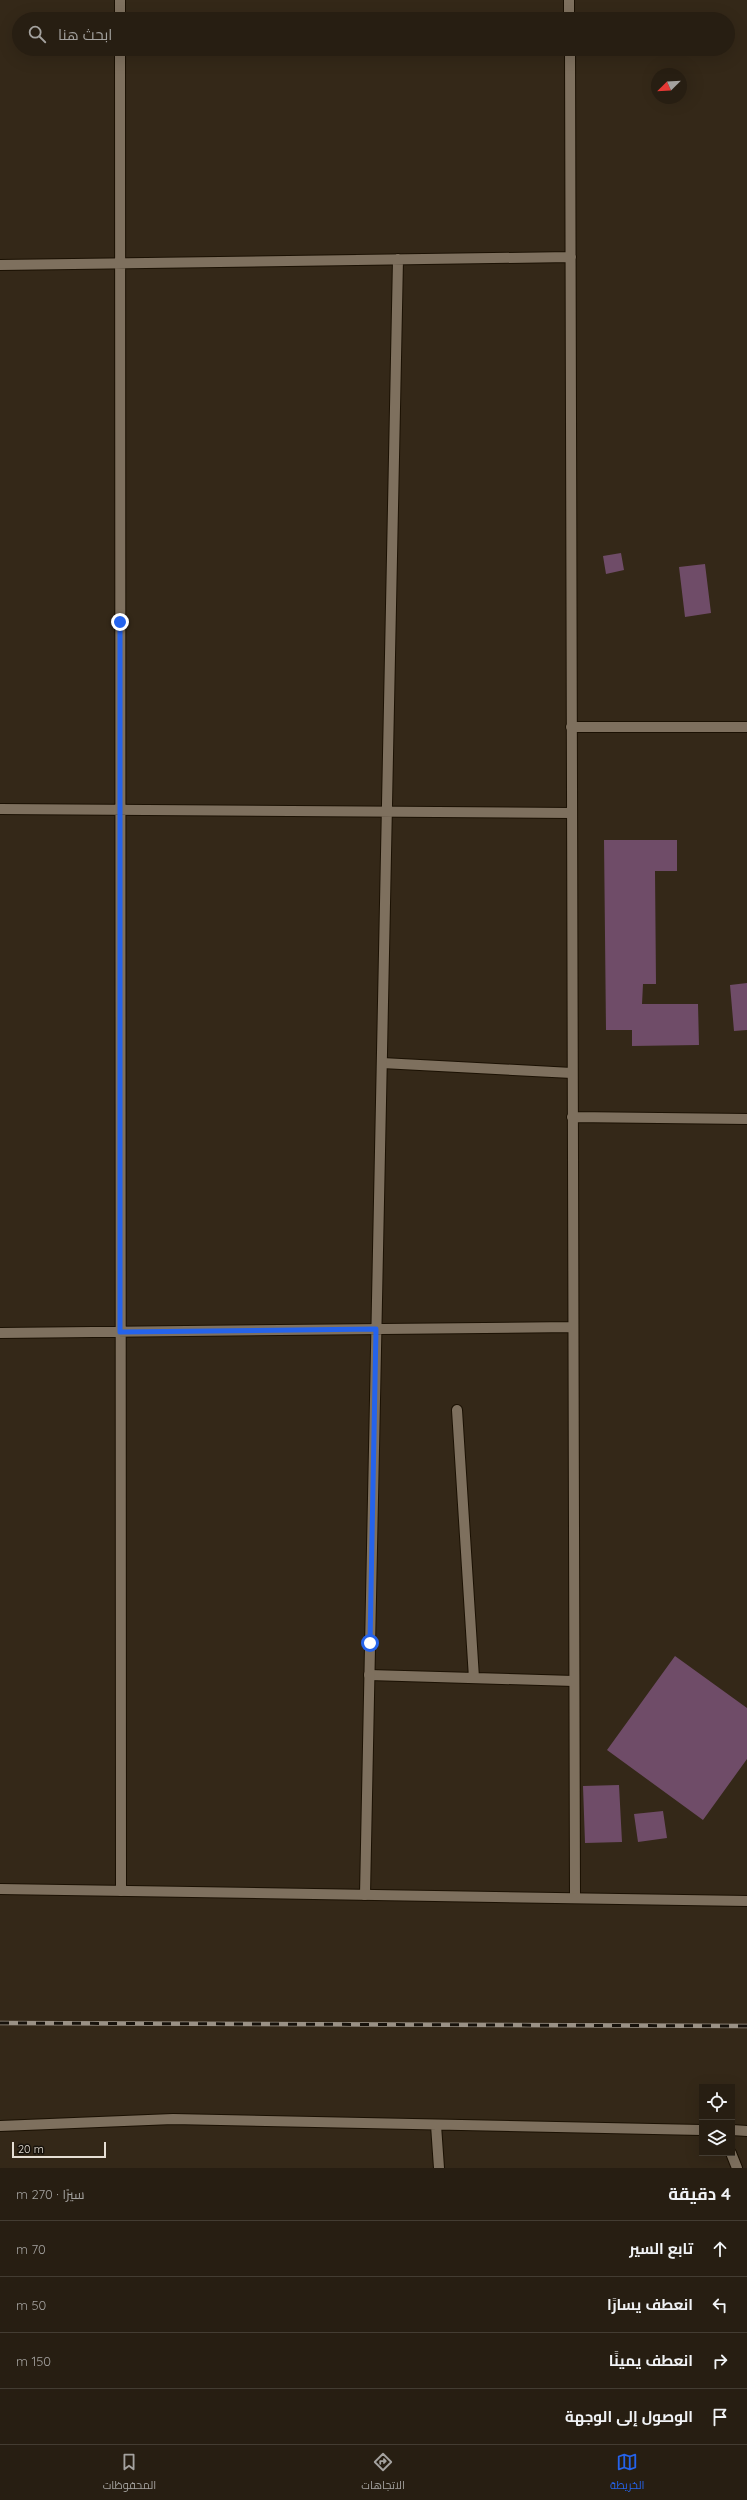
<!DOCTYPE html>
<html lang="ar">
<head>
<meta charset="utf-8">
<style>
	:root { --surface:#271e12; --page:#2f271b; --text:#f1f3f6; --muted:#a4a29f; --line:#433c32; --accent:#2563eb }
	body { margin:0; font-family:Quicksand,Cairo,sans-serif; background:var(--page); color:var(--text); direction:rtl }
	.controls { position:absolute; right:12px; bottom:12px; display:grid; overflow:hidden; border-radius:0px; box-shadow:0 4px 16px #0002 }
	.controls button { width:36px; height:36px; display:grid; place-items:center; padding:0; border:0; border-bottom:1px solid var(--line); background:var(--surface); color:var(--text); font:20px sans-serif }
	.compass { position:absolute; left:651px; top:68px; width:36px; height:36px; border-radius:50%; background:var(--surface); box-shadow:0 4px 16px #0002; rotate:246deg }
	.scale { position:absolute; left:12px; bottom:10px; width:94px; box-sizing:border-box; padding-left:4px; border:2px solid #e5ded4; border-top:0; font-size:11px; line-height:14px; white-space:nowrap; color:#e5ded4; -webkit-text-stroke:3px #17120b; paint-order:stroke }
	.stop { position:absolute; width:12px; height:12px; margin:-9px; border:3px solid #2563eb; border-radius:50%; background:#fff }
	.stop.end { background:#2563eb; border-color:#fff; box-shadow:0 1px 4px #0008 }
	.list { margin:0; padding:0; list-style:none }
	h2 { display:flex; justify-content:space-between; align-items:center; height:52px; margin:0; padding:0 16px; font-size:17px }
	h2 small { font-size:13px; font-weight:400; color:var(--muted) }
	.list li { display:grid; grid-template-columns:26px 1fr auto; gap:12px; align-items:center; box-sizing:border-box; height:56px; padding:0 16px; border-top:1px solid var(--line) }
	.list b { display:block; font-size:15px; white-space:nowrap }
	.list em { font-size:13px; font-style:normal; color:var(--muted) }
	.icon { flex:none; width:22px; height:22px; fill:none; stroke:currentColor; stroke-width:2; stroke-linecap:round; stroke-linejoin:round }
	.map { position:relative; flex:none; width:747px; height:2168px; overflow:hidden; direction:ltr }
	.search { position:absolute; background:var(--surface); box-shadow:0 4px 16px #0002; left:12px; right:12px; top:12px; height:44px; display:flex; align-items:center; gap:10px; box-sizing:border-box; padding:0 14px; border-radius:22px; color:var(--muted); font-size:15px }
	.sheet { height:276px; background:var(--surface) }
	nav { display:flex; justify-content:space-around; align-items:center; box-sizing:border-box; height:56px; border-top:1px solid var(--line); background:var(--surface); font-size:11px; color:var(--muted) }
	nav a { display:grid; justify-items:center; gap:2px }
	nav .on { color:var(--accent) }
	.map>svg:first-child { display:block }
	.building { fill:#6f4c68 }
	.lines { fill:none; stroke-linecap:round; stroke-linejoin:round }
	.lane-casing { stroke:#1b1103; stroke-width:12 }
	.street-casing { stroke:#1b1103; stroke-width:12 }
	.secondary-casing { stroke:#1b1103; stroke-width:12 }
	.lane { stroke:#7e705e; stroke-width:10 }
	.street { stroke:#7e705e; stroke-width:10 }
	.secondary { stroke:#7e705e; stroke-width:10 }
	.rail-casing { stroke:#9a9185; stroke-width:4.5 }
	.rail { stroke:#17120b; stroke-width:3; stroke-dasharray:9; stroke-linecap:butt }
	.route { stroke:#2563eb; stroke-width:5 }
</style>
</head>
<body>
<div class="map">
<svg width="747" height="2168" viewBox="0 0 747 2168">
	<rect width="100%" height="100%" fill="#342818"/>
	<!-- building -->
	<path class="building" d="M621 553 624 570 606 574 603 556Z
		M705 564 711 613 685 617 679 567Z
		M604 840H677V871H655L656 984H643L642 1004H698L699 1045 632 1046V1030H606Z
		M747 983V1030L734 1031 730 985Z
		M675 1656 747 1708V1759L703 1820 607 1750Z
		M619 1785 622 1842 585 1843 583 1786Z
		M663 1811 667 1838 638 1842 634 1814Z"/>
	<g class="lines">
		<defs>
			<path id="lane" d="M382 1063 572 1073
				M457 1410 474 1678
				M369 1675 574 1681"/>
			<path id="street" d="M120 0V19
				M569 0V19
				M120 49 121 1891
				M570 49 575 1898
				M0 265 571 257
				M571 727H747
				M0 809 571 813
				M572 1117 747 1119
				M0 1333 573 1327
				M365 1895 398 259
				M436 2125 439 2168
				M0 2126 173 2119 702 2130
				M732 2130 747 2131
				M731 2153 737 2168"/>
			<path id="secondary" d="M0 1889 747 1901"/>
		</defs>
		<!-- lane casing -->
		<use href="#lane" class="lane-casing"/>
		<!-- street casing -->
		<use href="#street" class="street-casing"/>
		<!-- secondary casing -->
		<use href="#secondary" class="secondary-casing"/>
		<!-- lane -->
		<use href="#lane" class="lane"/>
		<!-- street -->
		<use href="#street" class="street"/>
		<!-- secondary -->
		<use href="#secondary" class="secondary"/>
		<defs>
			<path id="rail" d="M0 2023 747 2026"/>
		</defs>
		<!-- rail casing -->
		<use href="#rail" class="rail-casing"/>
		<!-- rail -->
		<use href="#rail" class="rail"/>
	</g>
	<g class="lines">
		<!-- route -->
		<path class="route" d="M120 622V1332L376 1329 370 1643"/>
	</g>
</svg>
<div class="controls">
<button><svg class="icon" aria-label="locate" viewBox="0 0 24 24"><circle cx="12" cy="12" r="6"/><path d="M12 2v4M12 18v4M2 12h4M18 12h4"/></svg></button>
<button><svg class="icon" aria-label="layers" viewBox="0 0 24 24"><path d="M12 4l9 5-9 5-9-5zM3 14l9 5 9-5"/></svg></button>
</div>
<svg class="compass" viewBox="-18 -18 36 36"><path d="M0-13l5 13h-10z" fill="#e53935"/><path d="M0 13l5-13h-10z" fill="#a4a29f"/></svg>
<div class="scale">20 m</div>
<div class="stop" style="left:370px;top:1643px"></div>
<div class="stop end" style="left:120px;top:622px"></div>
<div class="search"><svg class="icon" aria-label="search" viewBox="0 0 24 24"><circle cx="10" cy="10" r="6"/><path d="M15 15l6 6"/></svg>ابحث هنا</div>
</div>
<section class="sheet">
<h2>4 دقيقة<small>سيرًا · 270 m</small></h2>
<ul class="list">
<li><svg class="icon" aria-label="ahead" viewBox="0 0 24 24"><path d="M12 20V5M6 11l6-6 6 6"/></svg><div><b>تابع السير</b></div><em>70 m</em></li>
<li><svg class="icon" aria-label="left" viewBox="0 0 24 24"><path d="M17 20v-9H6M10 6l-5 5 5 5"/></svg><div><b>انعطف يسارًا</b></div><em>50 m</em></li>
<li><svg class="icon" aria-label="right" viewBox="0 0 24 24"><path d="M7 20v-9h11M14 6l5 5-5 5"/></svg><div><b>انعطف يمينًا</b></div><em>150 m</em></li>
<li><svg class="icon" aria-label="arrive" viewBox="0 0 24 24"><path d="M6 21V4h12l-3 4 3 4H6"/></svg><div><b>الوصول إلى الوجهة</b></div></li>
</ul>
</section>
<nav>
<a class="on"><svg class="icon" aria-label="map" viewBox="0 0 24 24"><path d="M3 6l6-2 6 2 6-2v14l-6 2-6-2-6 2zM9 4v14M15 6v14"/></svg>الخريطة</a>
<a><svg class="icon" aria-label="directions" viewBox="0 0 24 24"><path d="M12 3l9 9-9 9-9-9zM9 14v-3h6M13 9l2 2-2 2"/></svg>الاتجاهات</a>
<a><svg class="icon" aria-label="saved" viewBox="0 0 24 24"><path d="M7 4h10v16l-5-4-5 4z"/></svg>المحفوظات</a>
</nav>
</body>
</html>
